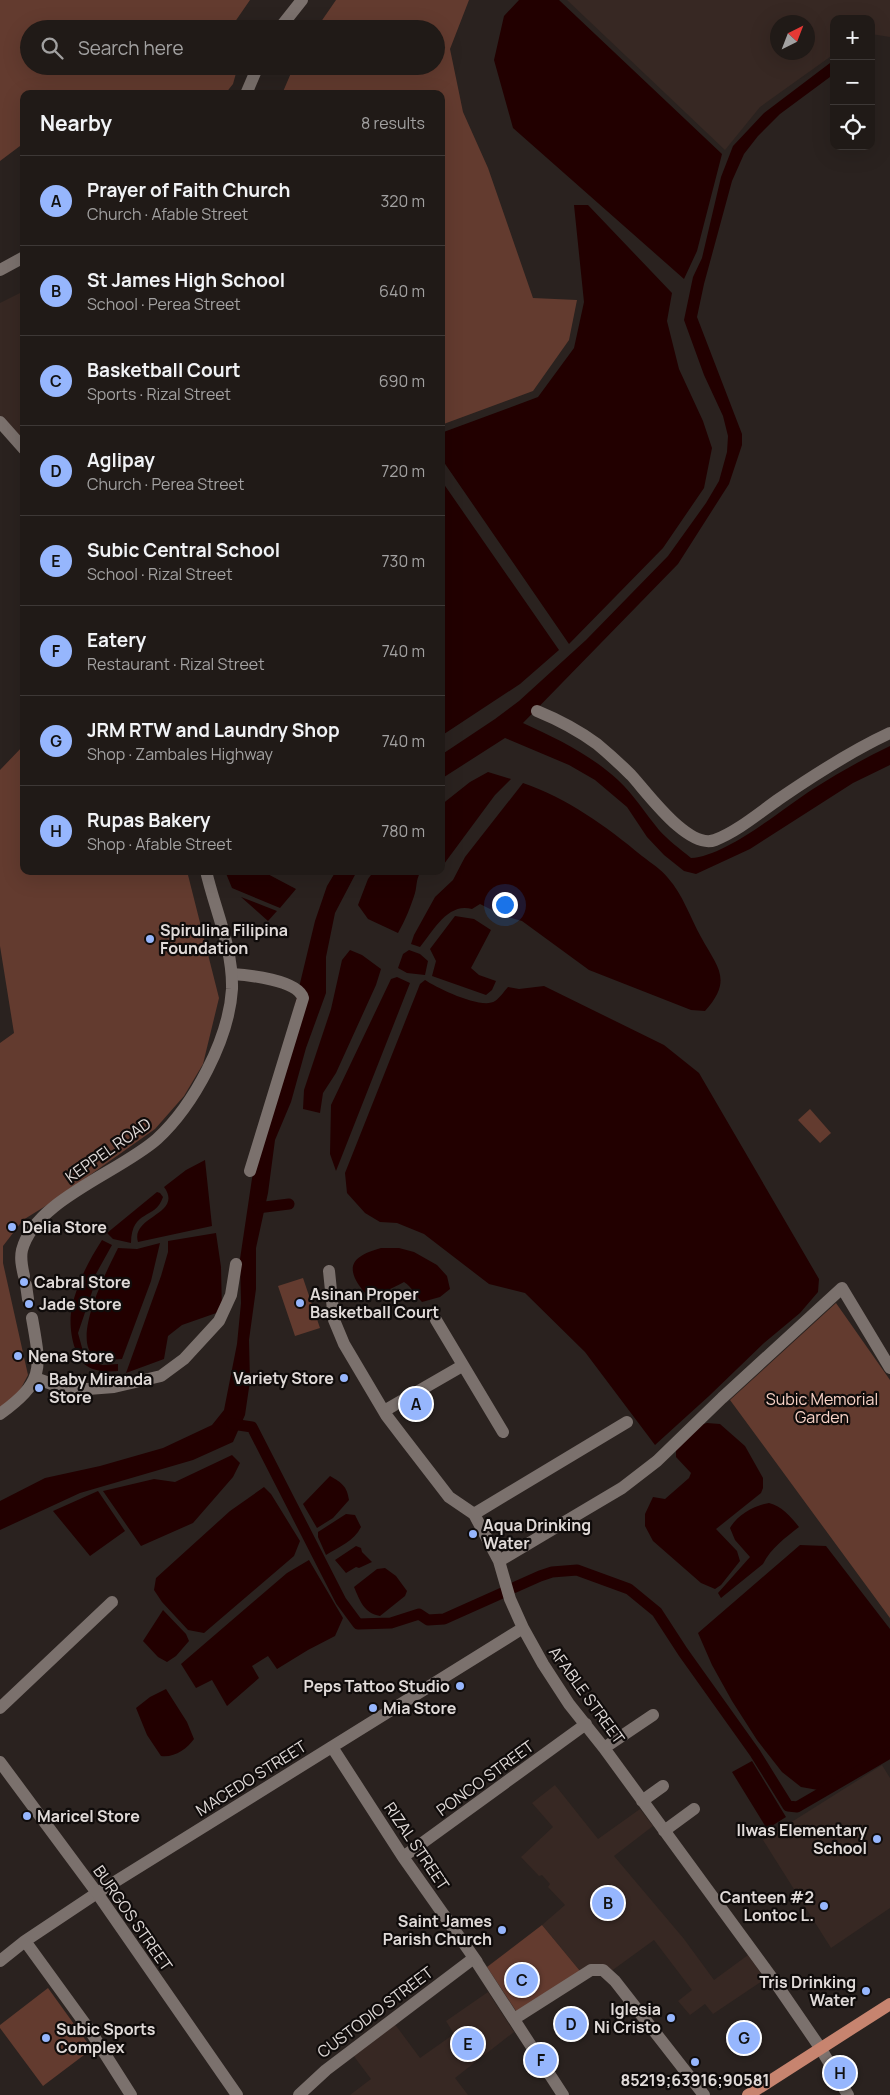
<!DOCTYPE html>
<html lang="en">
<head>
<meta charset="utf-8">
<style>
	:root { --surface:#201a17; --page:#282320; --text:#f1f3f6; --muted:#a2a1a1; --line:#3d3836; --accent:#96b6fd }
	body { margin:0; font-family:Manrope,sans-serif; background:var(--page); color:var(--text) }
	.controls { position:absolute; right:15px; top:15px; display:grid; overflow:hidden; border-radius:10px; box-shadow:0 5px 20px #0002 }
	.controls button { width:45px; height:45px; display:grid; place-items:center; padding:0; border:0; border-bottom:1px solid var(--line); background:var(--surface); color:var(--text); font:25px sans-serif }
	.compass { position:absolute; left:770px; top:15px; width:45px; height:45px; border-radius:50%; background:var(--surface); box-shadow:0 5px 20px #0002; rotate:42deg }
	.you { position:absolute; left:504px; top:904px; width:18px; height:18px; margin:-12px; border:4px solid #fff; border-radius:50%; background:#1a73e8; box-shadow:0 0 0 8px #1a73e833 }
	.badge { display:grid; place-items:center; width:32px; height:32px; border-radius:50%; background:var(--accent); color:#111; font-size:16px; font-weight:700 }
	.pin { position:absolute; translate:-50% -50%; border:2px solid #fff; box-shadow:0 1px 5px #0006 }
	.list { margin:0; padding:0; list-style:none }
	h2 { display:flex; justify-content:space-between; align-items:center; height:65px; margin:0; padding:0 20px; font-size:21px }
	h2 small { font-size:16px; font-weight:400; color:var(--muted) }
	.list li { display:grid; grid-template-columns:32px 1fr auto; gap:15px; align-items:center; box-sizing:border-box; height:90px; padding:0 20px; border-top:1px solid var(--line) }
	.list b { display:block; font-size:19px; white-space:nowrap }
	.list p { margin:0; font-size:16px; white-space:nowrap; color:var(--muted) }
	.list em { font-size:16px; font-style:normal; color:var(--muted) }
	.icon { flex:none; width:28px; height:28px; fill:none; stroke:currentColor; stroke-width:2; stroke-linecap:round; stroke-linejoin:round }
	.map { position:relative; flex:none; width:890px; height:2095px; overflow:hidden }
	.search { position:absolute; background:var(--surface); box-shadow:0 5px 20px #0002; left:20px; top:20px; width:425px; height:55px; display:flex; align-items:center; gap:12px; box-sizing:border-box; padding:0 18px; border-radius:28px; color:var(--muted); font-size:19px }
	.panel { position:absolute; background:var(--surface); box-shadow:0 5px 20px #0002; left:20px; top:90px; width:425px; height:785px; border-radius:10px }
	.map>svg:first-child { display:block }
	.built { fill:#372823; fill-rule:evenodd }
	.green { fill:#633b2f }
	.water { fill:#200 }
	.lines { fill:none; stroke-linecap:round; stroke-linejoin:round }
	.canal { stroke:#200; stroke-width:11 }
	.minor { stroke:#7b716d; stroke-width:12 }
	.tertiary { stroke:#7b716d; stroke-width:12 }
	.primary { stroke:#c7846f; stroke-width:12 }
	.poi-dot { fill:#96b6fd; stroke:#100c0b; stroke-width:2 }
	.labels { text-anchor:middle; stroke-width:4.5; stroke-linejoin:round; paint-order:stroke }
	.poi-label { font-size:16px; font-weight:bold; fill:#e0dad8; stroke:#100c0b; text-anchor:start }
	.street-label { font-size:16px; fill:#e0dad8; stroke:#100c0b }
	.park-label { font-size:16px; fill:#f9d3c7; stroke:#100c0b }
</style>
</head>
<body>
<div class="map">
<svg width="890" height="2095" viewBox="0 0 890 2095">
	<rect width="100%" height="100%" fill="#2a221f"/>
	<!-- built -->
	<path class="built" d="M567 0H890V37L871 34V19H834V54L760 107 725 150ZM778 22H808V52H778Z
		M24 291V449L0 426V303Z
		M882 1765 890 1778V1908L831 1948 763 1840Z
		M555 1785 598 1839 640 1809 653 1826 614 1856 684 1939 714 1980 748 1955 765 1979 713 2014 705 2004 690 2015 678 2001 692 1990 654 1940 610 1972 580 1971 542 1925 565 1905 548 1887 550 1884 542 1875 539 1876 521 1857 553 1827 532 1803Z
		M488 1992 514 2032 455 2078 468 2095H350L371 2079 353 2055 394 2023 420 2058 454 2034 446 2021Z"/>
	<!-- green -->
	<path class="green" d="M0 0H250L230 29H29V66H238L233 84 225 94H24V143L0 161Z
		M336 0H469L450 49 463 112 488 168 533 298 577 300 569 340 533 391 441 425V94H282L294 66H436V29H316Z
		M24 745V871H187L219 998 203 1064 184 1096 155 1129 52 1202 23 1220 3 1246V1263L28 1375 18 1394 0 1408V1043L14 1033 0 946V770Z
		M810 1109 831 1133 820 1143 798 1120Z
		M303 1278 320 1328 295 1336 278 1286Z
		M836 1303 890 1380V1618L730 1400Z
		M542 1925 580 1971 518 2014 487 1967Z
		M48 1988 92 2049 43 2086 0 2028V2025Z"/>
	<!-- water -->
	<path class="water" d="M519 0H559L722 154 697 251 684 279 513 128 494 60 504 16Z
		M834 60V74L780 114 758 136 744 154 732 181 704 284 697 317 742 434V445L729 484 678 564 523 723C556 738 591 755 618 780 634 795 645 813 659 830 668 840 680 849 691 858 727 856 782 809 813 789 838 773 863 759 890 746V765L853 783 750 849 696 874 684 871 664 855 647 837 627 807 595 780 569 765 505 738 441 779V755L495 719 519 701 586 640 668 556 706 503 719 481 727 452 728 436 723 416 704 375 684 320 693 277 702 258 721 177 733 146 764 113Z
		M574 205H588L672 293 667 321 679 369 703 421 712 448 704 488 663 548 569 644 441 458V433L538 397 574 348 584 302Z
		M441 480 559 650 520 684 441 736Z
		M488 772 511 779 495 795 441 868V805L470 782Z
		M523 783C567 798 606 826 642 856 651 863 661 869 668 878 683 895 690 917 701 937 718 968 733 980 705 1011L691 1010 589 970 522 921 504 916 480 904 472 909C448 902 433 931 420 947L411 944 414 935 435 897 453 880 465 857Z
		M225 871H262L296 889 280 908 232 888Z
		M336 871H357L335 913 326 957V993L306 1048 291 1102 275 1140 268 1193 256 1248V1289L249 1340 250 1381 245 1415 233 1442 193 1460 80 1493 0 1530V1501L45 1478 100 1466 163 1448 212 1425 224 1410 237 1344 241 1303 240 1259 254 1165 289 1029 315 921 327 886Z
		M374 871H427L420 873C416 880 417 885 415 893 411 906 405 921 398 933L368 919 358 905 368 879Z
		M241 897 277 911 268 921Z
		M455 916 474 919 491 930 471 968 479 975 496 981 492 990 486 995 432 976 436 961 430 949Z
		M350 950 362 955 381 969 376 985 336 1073 323 1093 320 1113 303 1109 304 1090 331 1009 342 960Z
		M409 950 420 954 428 961 425 975 407 973 398 968 403 954Z
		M397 977 410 983 336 1171 330 1154 331 1105 391 979Z
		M425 980C437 988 482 1010 495 1001 500 998 504 991 508 987L519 989 544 986 664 1045 699 1073 819 1279 818 1292 800 1313 764 1343 709 1396 655 1445 585 1352 525 1293 489 1284 424 1234 397 1223 380 1222 365 1213 347 1193 345 1173 420 984Z
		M205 1160 212 1226 138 1242C130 1216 184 1214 164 1187L186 1170Z
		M157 1192 160 1193 163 1197C155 1221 132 1208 131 1243L113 1239 107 1233Z
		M216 1233 221 1267 222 1311 182 1325 168 1336 164 1359 126 1373 161 1276 168 1252V1241Z
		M102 1240 112 1245 92 1281 93 1289 78 1333 84 1355 92 1362 103 1365 118 1364V1371C108 1372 96 1372 87 1366 72 1355 68 1324 72 1307 77 1283 89 1260 102 1240Z
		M160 1243 151 1281 122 1359C114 1359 103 1362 96 1358 69 1341 108 1269 118 1248L137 1249Z
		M381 1248H399L414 1252 437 1265 447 1276 450 1289 440 1297 422 1302C415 1295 412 1287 404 1282 391 1289 380 1295 365 1293 343 1267 352 1256 381 1248Z
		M707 1423 720 1424 745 1446 763 1478V1488L761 1493 716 1529 737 1551 740 1561 721 1585 715 1589 701 1583 653 1541 645 1526V1514L653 1497 665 1499 689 1478 691 1473 676 1457V1447L697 1426Z
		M232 1455 240 1463 233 1477 193 1523 141 1546 103 1491 154 1479 175 1482Z
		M330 1476C342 1483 347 1486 349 1500L333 1518 317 1528 303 1504Z
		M264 1487 271 1494 300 1541 294 1556 204 1633 188 1630 162 1602 154 1590 156 1578 230 1511Z
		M98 1491 125 1531 90 1556 53 1511Z
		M769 1503C782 1506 791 1517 799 1527 785 1538 771 1548 763 1564L721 1598 718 1593 750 1557 735 1540 730 1528C737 1515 755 1505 769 1503Z
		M346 1514 355 1515 361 1527C354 1541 339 1547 326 1555L318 1537V1532Z
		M800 1545 826 1546 890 1629V1749L818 1790 801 1787 782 1772 757 1740 732 1701 712 1665 698 1633Z
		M356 1546 361 1548 362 1552 372 1562 359 1568 356 1567 346 1573 335 1560Z
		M309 1560 343 1618 335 1636 308 1650 277 1669 268 1656 252 1666 259 1678 227 1706 212 1680 196 1688 181 1664 287 1573Z
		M385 1568 396 1576 407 1591 405 1596 380 1616C364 1613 360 1601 354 1587L377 1569Z
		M163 1610 186 1634 189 1641 176 1656 167 1662 158 1657 143 1641Z
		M166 1689 187 1722 194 1739C187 1749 174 1758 161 1756L147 1735 136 1708 150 1697Z
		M752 1761 786 1817 767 1829 732 1772Z"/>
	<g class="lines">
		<!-- canal -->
		<path class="canal" d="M257 1208 289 1204
			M232 1424 252 1427 341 1601 358 1624 391 1623 419 1614 428 1620 444 1619 540 1576 552 1572 577 1570 629 1589 657 1612 683 1652 755 1753 788 1806 797 1807 890 1753"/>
		<!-- minor -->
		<path class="minor" d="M537 711C559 720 578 730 597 744 609 754 620 764 631 775 647 792 688 850 715 840 738 831 759 813 779 799 814 775 851 751 890 733
			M232 974C248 975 298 980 303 998L250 1171
			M329 1271 334 1320 344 1344 386 1415 402 1436 449 1497 474 1514 499 1561 510 1599 523 1628 543 1664 569 1704 604 1748 775 1982 821 2049 848 2095
			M436 1320 503 1432
			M35 1378 63 1388 88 1389 114 1387 161 1376 184 1359 219 1321 231 1295 236 1264
			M384 1411 462 1366
			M474 1514 627 1422
			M499 1561 622 1488 657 1461 722 1398 842 1288 890 1368
			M0 1708 112 1602
			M332 1747 403 1857 477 1962
			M604 1748 653 1715
			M642 1801 663 1786
			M664 1831 694 1809
			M403 1857 586 1724
			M25 1941 91 2032 131 2095
			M0 1961 25 1941 97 1893 523 1628
			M514 2019 591 1970H603L615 1981 704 2095
			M299 2095 326 2070 474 1958 563 2095"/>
		<!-- tertiary -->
		<path class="tertiary" d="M279 29 302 0
			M246 94 258 66
			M0 270 24 257
			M0 422 24 449
			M24 1276C22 1267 20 1259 22 1250 35 1200 120 1172 157 1139 194 1105 229 1039 232 989 233 948 215 910 206 871
			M26 1285 28 1299
			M0 1414C45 1381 41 1369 32 1318
			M0 1762 97 1893 237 2095"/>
		<!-- primary -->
		<path class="primary" d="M748 2095 890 2004"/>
	</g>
	<!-- markers -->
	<g class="poi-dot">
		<circle cx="150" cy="939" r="5"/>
		<circle cx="12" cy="1227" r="5"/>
		<circle cx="24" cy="1282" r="5"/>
		<circle cx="300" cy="1303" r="5"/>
		<circle cx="29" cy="1304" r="5"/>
		<circle cx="18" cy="1356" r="5"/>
		<circle cx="344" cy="1378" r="5"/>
		<circle cx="39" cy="1388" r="5"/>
		<circle cx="473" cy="1534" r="5"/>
		<circle cx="460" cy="1686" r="5"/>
		<circle cx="373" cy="1708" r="5"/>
		<circle cx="27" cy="1816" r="5"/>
		<circle cx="877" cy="1839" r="5"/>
		<circle cx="824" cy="1906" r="5"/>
		<circle cx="502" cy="1930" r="5"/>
		<circle cx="866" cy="1991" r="5"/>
		<circle cx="671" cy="2018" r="5"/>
		<circle cx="46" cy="2038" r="5"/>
		<circle cx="695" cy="2062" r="5"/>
	</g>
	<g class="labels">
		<!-- poi labels -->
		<g class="poi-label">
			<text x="160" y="936">Spirulina Filipina<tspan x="160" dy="18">Foundation</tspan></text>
			<text x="22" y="1233">Delia Store</text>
			<text x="34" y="1288">Cabral Store</text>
			<text x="310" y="1300">Asinan Proper<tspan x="310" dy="18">Basketball Court</tspan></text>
			<text x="39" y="1310">Jade Store</text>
			<text x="28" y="1362">Nena Store</text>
			<text x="334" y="1384" text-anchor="end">Variety Store</text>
			<text x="49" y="1385">Baby Miranda<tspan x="49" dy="18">Store</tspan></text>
			<text x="483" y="1531">Aqua Drinking<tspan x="483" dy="18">Water</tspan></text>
			<text x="450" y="1692" text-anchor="end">Peps Tattoo Studio</text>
			<text x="383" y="1714">Mia Store</text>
			<text x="37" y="1822">Maricel Store</text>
			<text x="867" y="1836" text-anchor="end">Ilwas Elementary<tspan x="867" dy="18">School</tspan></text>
			<text x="814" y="1903" text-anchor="end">Canteen #2<tspan x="814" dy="18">Lontoc L.</tspan></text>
			<text x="492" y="1927" text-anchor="end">Saint James<tspan x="492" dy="18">Parish Church</tspan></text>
			<text x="856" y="1988" text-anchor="end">Tris Drinking<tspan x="856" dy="18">Water</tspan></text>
			<text x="661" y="2015" text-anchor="end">Iglesia<tspan x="661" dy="18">Ni Cristo</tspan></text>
			<text x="56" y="2035">Subic Sports<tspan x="56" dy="18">Complex</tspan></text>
			<text x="695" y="2086" text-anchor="middle">85219;63916;90581</text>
		</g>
		<!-- street labels -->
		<g class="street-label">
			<text transform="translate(108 1150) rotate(-35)" y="6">KEPPEL ROAD</text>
			<text transform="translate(587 1695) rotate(54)" y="6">AFABLE STREET</text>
			<text transform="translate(251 1778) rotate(-32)" y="6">MACEDO STREET</text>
			<text transform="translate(485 1778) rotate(-36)" y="6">PONCO STREET</text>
			<text transform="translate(417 1846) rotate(56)" y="6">RIZAL STREET</text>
			<text transform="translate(133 1918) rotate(55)" y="6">BURGOS STREET</text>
			<text transform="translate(375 2012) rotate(-37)" y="6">CUSTODIO STREET</text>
		</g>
		<!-- park labels -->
		<g class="park-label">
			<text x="822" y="1405">Subic Memorial<tspan x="822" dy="18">Garden</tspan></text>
		</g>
	</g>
</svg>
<div class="controls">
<button>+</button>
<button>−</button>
<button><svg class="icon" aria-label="locate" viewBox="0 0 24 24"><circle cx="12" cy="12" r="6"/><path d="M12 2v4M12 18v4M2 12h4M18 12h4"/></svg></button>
</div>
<svg class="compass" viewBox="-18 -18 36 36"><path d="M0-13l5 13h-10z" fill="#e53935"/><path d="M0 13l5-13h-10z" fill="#a2a1a1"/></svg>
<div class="you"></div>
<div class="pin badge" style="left:416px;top:1404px">A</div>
<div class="pin badge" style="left:608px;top:1903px">B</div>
<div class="pin badge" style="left:522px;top:1980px">C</div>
<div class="pin badge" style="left:571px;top:2024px">D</div>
<div class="pin badge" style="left:468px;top:2044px">E</div>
<div class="pin badge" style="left:541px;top:2060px">F</div>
<div class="pin badge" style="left:744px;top:2038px">G</div>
<div class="pin badge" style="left:840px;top:2073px">H</div>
<div class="search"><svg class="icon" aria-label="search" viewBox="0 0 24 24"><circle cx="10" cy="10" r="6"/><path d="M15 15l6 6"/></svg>Search here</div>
<section class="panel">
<h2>Nearby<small>8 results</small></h2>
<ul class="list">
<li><span class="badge">A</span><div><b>Prayer of Faith Church</b><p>Church · Afable Street</p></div><em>320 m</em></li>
<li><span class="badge">B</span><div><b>St James High School</b><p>School · Perea Street</p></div><em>640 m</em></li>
<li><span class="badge">C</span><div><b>Basketball Court</b><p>Sports · Rizal Street</p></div><em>690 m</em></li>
<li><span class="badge">D</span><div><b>Aglipay</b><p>Church · Perea Street</p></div><em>720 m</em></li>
<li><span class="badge">E</span><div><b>Subic Central School</b><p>School · Rizal Street</p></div><em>730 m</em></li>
<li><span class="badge">F</span><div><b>Eatery</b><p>Restaurant · Rizal Street</p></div><em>740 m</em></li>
<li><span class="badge">G</span><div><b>JRM RTW and Laundry Shop</b><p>Shop · Zambales Highway</p></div><em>740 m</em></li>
<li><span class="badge">H</span><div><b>Rupas Bakery</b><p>Shop · Afable Street</p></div><em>780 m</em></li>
</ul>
</section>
</div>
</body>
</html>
